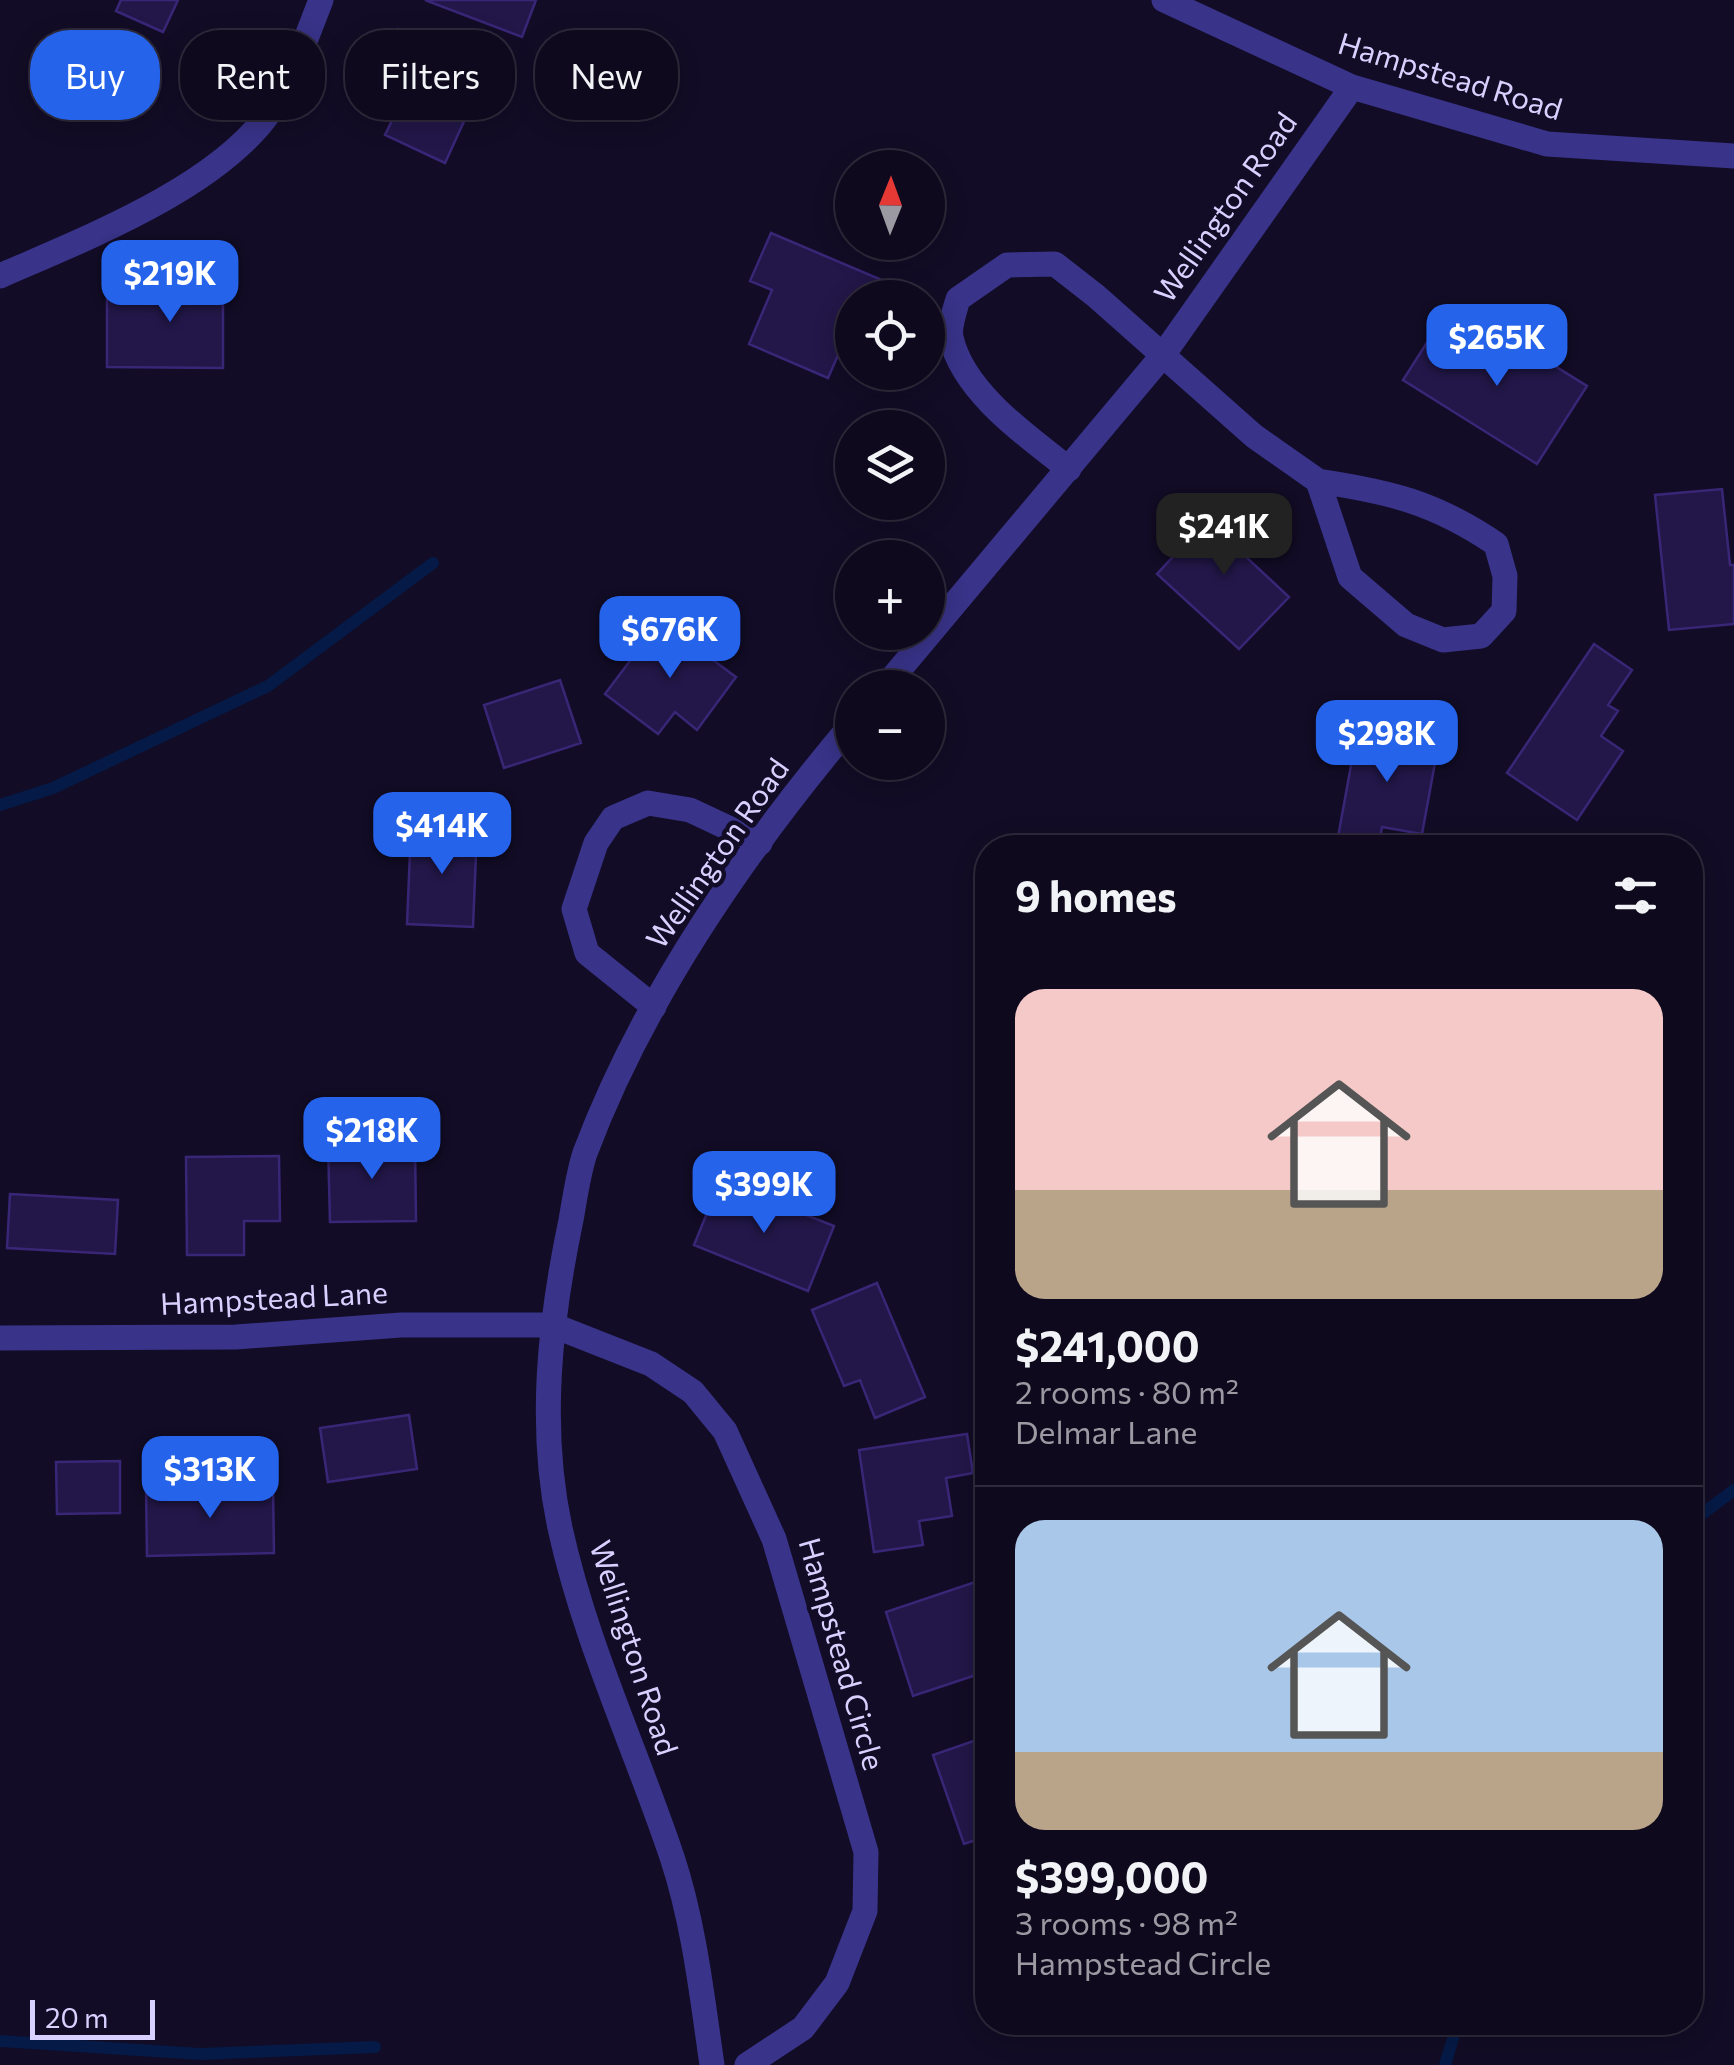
<!DOCTYPE html>
<meta charset="utf-8">
<style>
body{margin:0;font-family:Commissioner,sans-serif;background:#1c1729;color:#f1f3f6;height:100vh;display:flex;flex-direction:column;font-size:38px;white-space:nowrap}
*{box-sizing:border-box;margin:0}
p{font-size:32px;color:#9b9aa3}
.icon{flex:none;width:55px;height:55px;fill:none;stroke:currentColor;stroke-width:2;stroke-linecap:round;stroke-linejoin:round}
.map{position:relative;flex:1;overflow:hidden}
.panel{position:absolute;left:975px;top:835px;width:728px;height:1200px;display:flex;flex-direction:column;background:#0e091c;border-radius:40px;box-shadow:0 5px 25px #0003,0 0 0 2px #2e2a3b}
.panel>*{flex:none}
.hud{position:absolute;left:30px;top:30px;width:795px;height:90px;display:flex;gap:20px}
.needle{width:65px;rotate:1deg}
.tools{position:absolute;left:835px;top:150px;display:grid;gap:20px}
.tools a{display:grid;place-items:center;width:110px;height:110px;border-radius:50%;background:#0e091c;box-shadow:0 5px 25px #0003,0 0 0 2px #2e2a3b;font-size:50px}
.scale{position:absolute;left:30px;bottom:25px;width:125px;box-sizing:border-box;padding-left:10px;border:5px solid #d8d1ff;border-top:0;font-size:28px;line-height:35px;white-space:nowrap;color:#d8d1ff;-webkit-text-stroke:8px #120c26;paint-order:stroke}
.price{position:absolute;translate:-50% -85px;padding:0 22px;border-radius:20px;background:#2563eb;color:#fff;font-size:32px;line-height:65px;filter:drop-shadow(0 2px 5px #0008)}
.price::after{content:'';position:absolute;left:50%;top:60px;width:30px;height:22px;margin-left:-15px;background:inherit;clip-path:polygon(0 0,100% 0,50% 100%)}
.price.current{background:#222;color:#fff}
ul{padding:0;list-style:none}
li{display:grid;align-content:center;gap:20px;height:530px;padding:0 40px}
li+li{border-top:2px solid #2e2a3b}
li span{display:grid;place-items:center;height:310px;border-radius:30px;color:#555}
li>.icon{margin-inline-start:auto}
span .icon{width:180px;height:180px;fill:#fffc;stroke-width:1}
li b{font-size:42px}
h2{display:flex;justify-content:space-between;align-items:center;height:120px;padding:0 40px;font-size:42px}
.tag{padding:0 35px;border-radius:40px;background:#0e091c;box-shadow:0 5px 25px #0003,0 0 0 2px #2e2a3b;font-size:35px;line-height:90px}
.tag.current{background:#2563eb;color:#fff}
.map>svg:first-child{display:block}
</style>
<div class="map">
<svg width="1734" height="2065" viewBox="0 0 1734 2065">
<rect width="100%" height="100%" fill="#120c26"/>
<g fill="none" stroke-linecap="round" stroke-linejoin="round">
<path stroke="#051a46" stroke-width="12" d="M0 805 53 788 268 686 433 563
M1690 1523 1734 1490
M0 2041 201 2054 375 2047
M1445 2065 1458 2022"/>
</g>
<path fill="#221748" stroke="#392677" stroke-width="2.5" d="M121 0H178L163 32 116 11Z
M425 0H536L522 37Z
M398 29 487 71 445 163 385 135 409 85 379 70Z
M771 233 884 281 877 298H852V323L828 378 749 344 772 290 750 281Z
M169 270H223V368L107 367V297H168Z
M1442 319 1505 359 1516 342 1587 386 1537 464 1403 380Z
M1722 489 1730 565H1734V624L1669 630 1655 495Z
M1221 505 1260 541 1245 556 1289 597 1239 649 1157 574Z
M660 621 736 677 697 730 675 712 658 734 605 694Z
M1594 644 1632 670 1608 705 1618 711 1601 736 1623 751 1577 820 1507 773Z
M560 680 581 743 504 768 484 705Z
M1358 727 1439 741 1422 834 1382 827 1379 845 1338 837Z
M411 828 477 830 473 927 407 924Z
M415 1143 416 1221 330 1222 328 1144Z
M279 1156 280 1221H244V1255H187L186 1157Z
M720 1181 834 1226 808 1291 694 1245Z
M10 1194 118 1200 115 1254 7 1248Z
M877 1283 925 1397 875 1418 860 1380 844 1386 812 1310Z
M409 1415 417 1469 328 1482 320 1428Z
M967 1434 973 1473 946 1478 952 1516 919 1521 923 1545 874 1552 859 1450Z
M120 1461V1513L57 1514 56 1462Z
M273 1487 274 1553 147 1556 146 1489Z
M978 1581 988 1611V1671L913 1696 886 1612Z
M988 1736V1836L964 1844 933 1755Z"/>
<g fill="none" stroke-linecap="round" stroke-linejoin="round">
<path stroke="#393389" stroke-width="25" d="M0 276C84 239 215 189 269 113 291 83 307 35 321 0
M1069 469C1028 437 962 391 951 337 949 326 955 310 958 299L1007 265 1055 264 1096 296 1254 436 1318 481 1350 577 1406 625 1443 640 1481 636 1504 611 1505 576 1496 544C1434 502 1390 492 1318 481
M654 1007 587 953 574 909 596 843 613 818 648 803 690 810 760 843
M0 1338 236 1337 401 1325H552L651 1364 693 1392 725 1431 774 1539 866 1852 865 1911 837 1983 803 2028 747 2065"/>
<path stroke="#393389" stroke-width="25" d="M1164 0 1352 87 1547 144 1734 156
M884 688 1163 355 1352 87
M712 2065C702 1996 694 1923 672 1857 635 1747 585 1642 560 1528 538 1426 550 1320 571 1220 575 1198 578 1174 585 1153 644 996 745 851 852 724"/>
</g>
<g text-anchor="middle" stroke-width="9" stroke-linejoin="round" paint-order="stroke">
<g font-size="30" fill="#d8d1ff" stroke="#120c26">
<text transform="translate(1450 77) rotate(17)" y="10">Hampstead Road</text>
<text transform="translate(1226 208) rotate(-55)" y="10">Wellington Road</text>
<text transform="translate(718 854) rotate(-55)" y="10">Wellington Road</text>
<text transform="translate(274 1299) rotate(-3)" y="10">Hampstead Lane</text>
<text transform="translate(633 1648) rotate(72)" y="10">Wellington Road</text>
<text transform="translate(841 1654) rotate(74)" y="10">Hampstead Circle</text>
</g>
</g>
</svg>
<div class="tools">
<a><svg class="needle" viewBox="-14 -14 28 28"><path d="M0-13l5 13h-10z" fill="#e53935"/><path d="M0 13l5-13h-10z" fill="#9b9aa3"/></svg></a>
<a><svg class="icon" aria-label="locate" viewBox="0 0 24 24"><circle cx="12" cy="12" r="6"/><path d="M12 2v4M12 18v4M2 12h4M18 12h4"/></svg></a>
<a><svg class="icon" aria-label="layers" viewBox="0 0 24 24"><path d="M12 4l9 5-9 5-9-5zM3 14l9 5 9-5"/></svg></a>
<a>+</a>
<a>−</a>
</div>
<div class="scale">20 m</div>
<b class="price" style="left:170px;top:325px">$219K</b>
<b class="price" style="left:1497px;top:389px">$265K</b>
<b class="price current" style="left:1224px;top:578px">$241K</b>
<b class="price" style="left:670px;top:681px">$676K</b>
<b class="price" style="left:1387px;top:785px">$298K</b>
<b class="price" style="left:442px;top:877px">$414K</b>
<b class="price" style="left:372px;top:1182px">$218K</b>
<b class="price" style="left:764px;top:1236px">$399K</b>
<b class="price" style="left:210px;top:1521px">$313K</b>
<div class="hud">
<a class="tag current">Buy</a>
<a class="tag">Rent</a>
<a class="tag">Filters</a>
<a class="tag">New</a>
</div>
<section class="panel">
<h2>9 homes<svg class="icon" aria-label="filters" viewBox="0 0 24 24"><path d="M4 7h16M4 17h16"/><circle cx="9" cy="7" r="2"/><circle cx="15" cy="17" r="2"/></svg></h2>
<ul>
<li><span style="background:linear-gradient(#f6c9c9 65%,#b9a48a 0)"><svg class="icon" aria-label="home" viewBox="0 0 24 24"><path d="M3 11l9-7 9 7M6 9v11h12V9"/></svg></span><div><b>$241,000</b><p>2 rooms · 80 m²</p><p>Delmar Lane</p></div></li>
<li><span style="background:linear-gradient(#a9c7e8 75%,#b9a48a 0)"><svg class="icon" aria-label="home" viewBox="0 0 24 24"><path d="M3 11l9-7 9 7M6 9v11h12V9"/></svg></span><div><b>$399,000</b><p>3 rooms · 98 m²</p><p>Hampstead Circle</p></div></li>
</ul>
</section>
</div>
